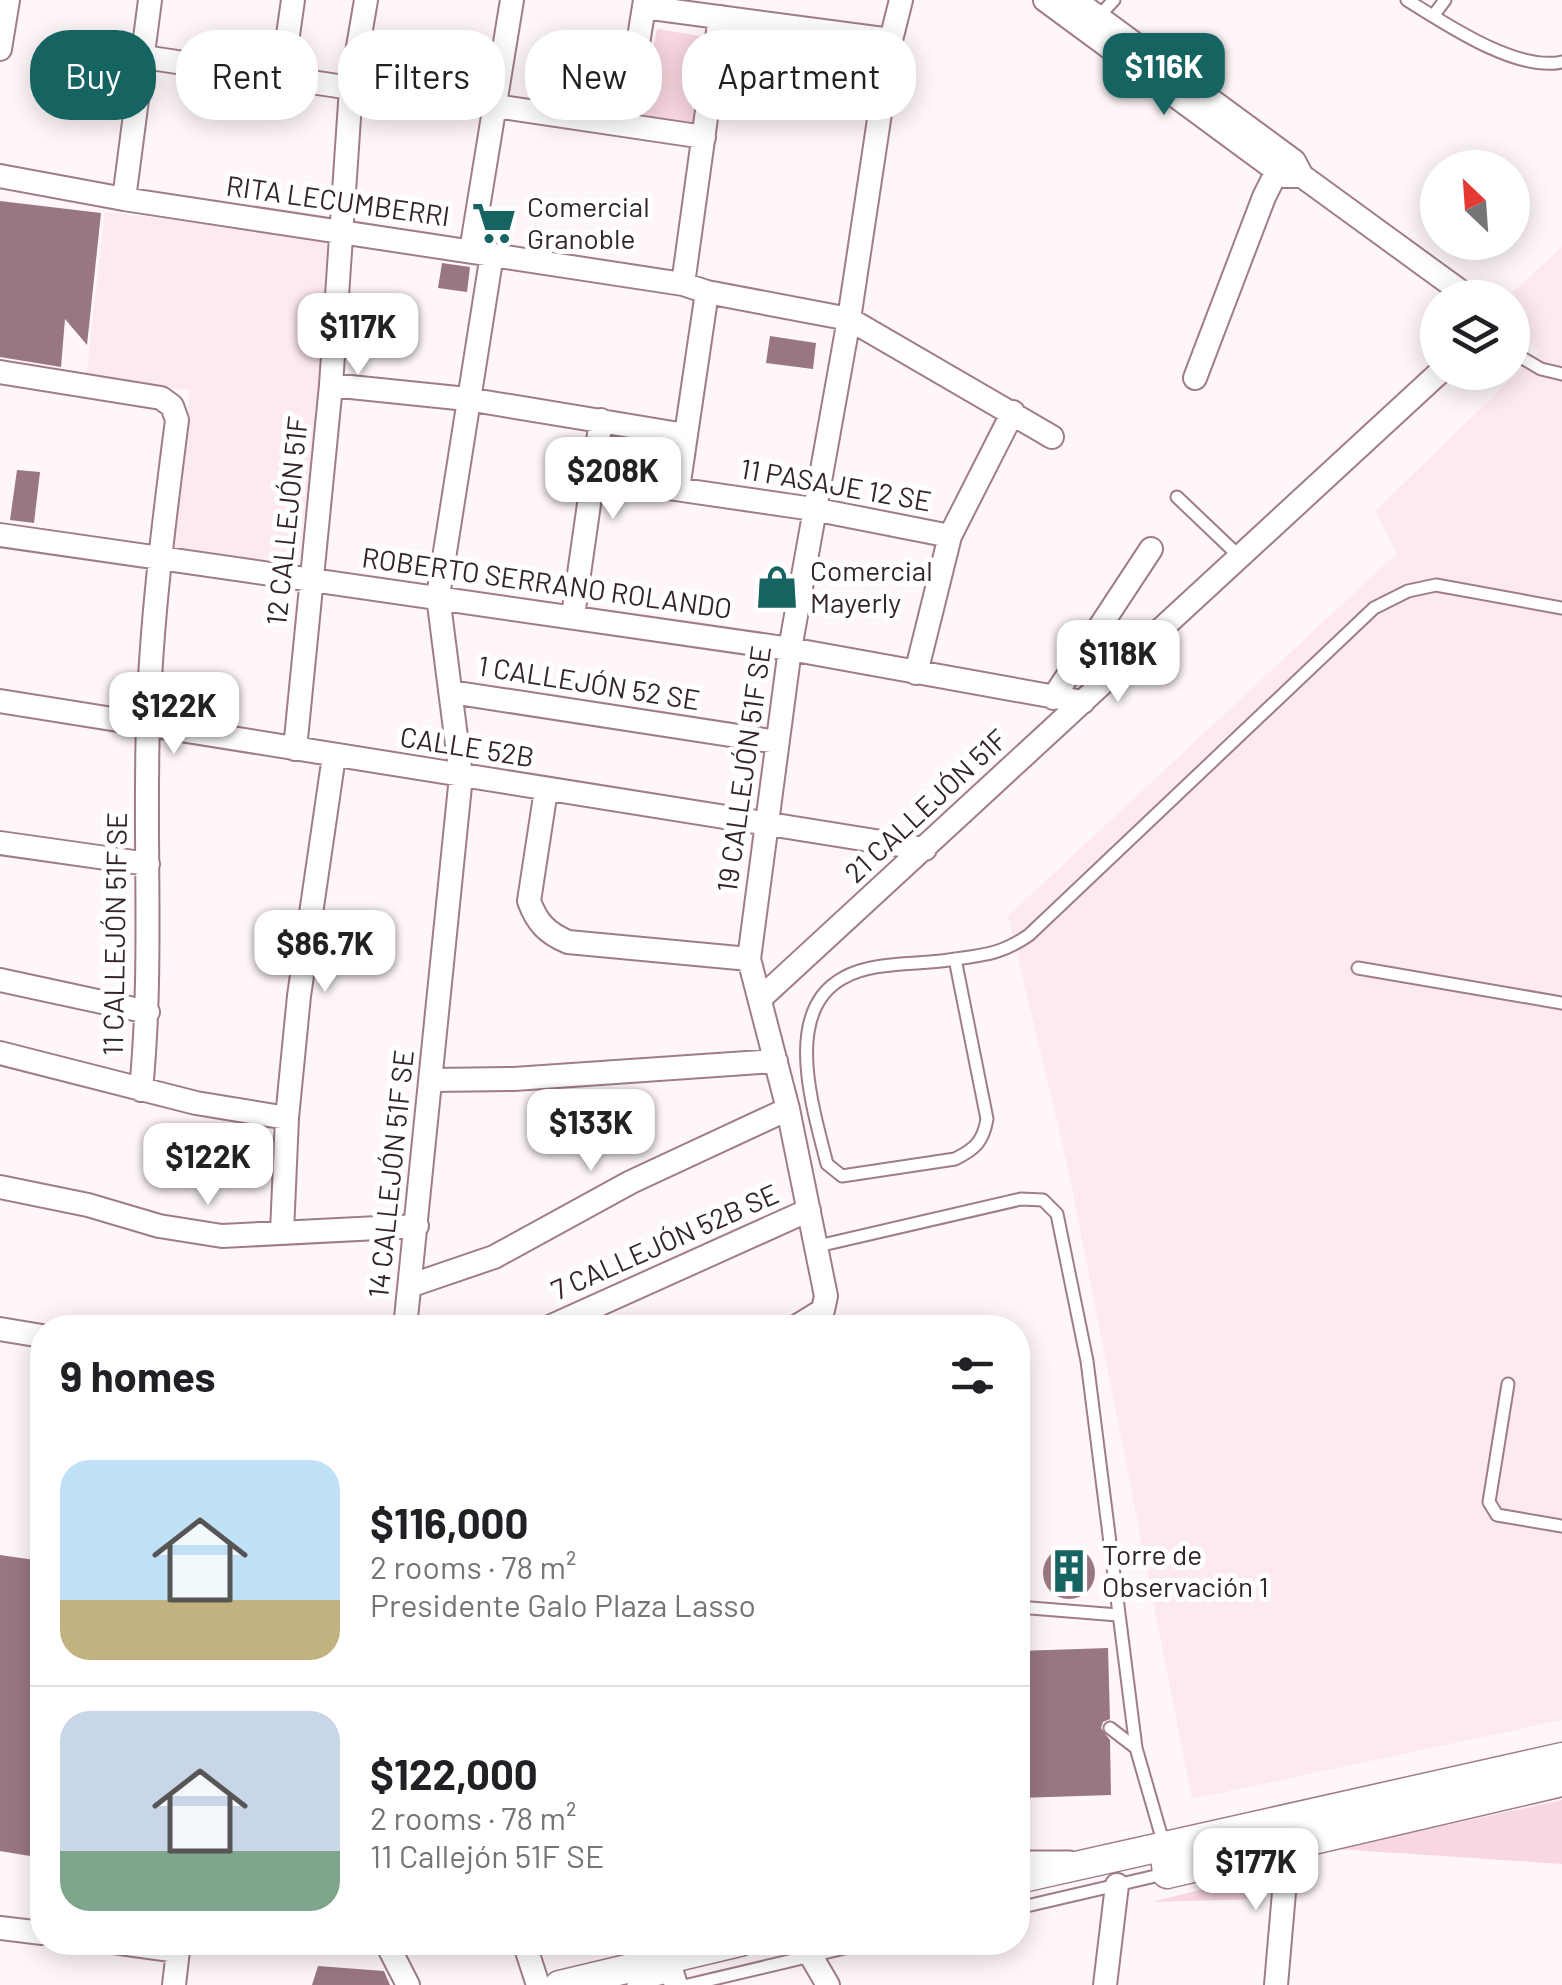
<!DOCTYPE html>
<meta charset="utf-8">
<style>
body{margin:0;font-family:Barlow,sans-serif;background:#f6f6f6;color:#202124;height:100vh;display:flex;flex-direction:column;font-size:38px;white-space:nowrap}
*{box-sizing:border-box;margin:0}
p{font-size:32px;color:#757577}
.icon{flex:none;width:55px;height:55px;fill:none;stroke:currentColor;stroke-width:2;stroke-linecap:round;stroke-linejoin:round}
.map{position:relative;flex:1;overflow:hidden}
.details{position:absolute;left:30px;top:1315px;width:1000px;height:640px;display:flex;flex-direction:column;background:#fff;border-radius:40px;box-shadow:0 5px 25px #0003}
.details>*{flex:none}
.guide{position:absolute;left:30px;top:30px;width:1000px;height:90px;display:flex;gap:20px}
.needle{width:65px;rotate:335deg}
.tools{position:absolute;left:1420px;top:150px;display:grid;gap:20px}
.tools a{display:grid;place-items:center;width:110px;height:110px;border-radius:50%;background:#fff;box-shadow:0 5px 25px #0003;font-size:50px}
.price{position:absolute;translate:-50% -85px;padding:0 22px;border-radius:20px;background:#fff;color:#222;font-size:32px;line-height:65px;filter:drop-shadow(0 2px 5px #0008)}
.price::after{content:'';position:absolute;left:50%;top:60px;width:30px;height:22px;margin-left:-15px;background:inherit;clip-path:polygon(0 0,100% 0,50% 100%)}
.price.current{background:#156462;color:#fff}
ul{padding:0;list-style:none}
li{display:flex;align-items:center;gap:30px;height:250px;padding:0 30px}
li+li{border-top:2px solid #e0e0e0}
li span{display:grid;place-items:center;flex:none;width:280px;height:200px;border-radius:30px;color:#555}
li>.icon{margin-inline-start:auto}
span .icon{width:120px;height:120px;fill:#fffc;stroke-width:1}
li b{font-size:42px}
h2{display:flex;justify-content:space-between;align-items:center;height:120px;padding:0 30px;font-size:42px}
.pill{padding:0 35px;border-radius:40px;background:#fff;box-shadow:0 5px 25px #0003;font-size:35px;line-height:90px}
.pill.current{background:#156462;color:#fff}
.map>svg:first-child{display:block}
</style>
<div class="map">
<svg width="1562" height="1985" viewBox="0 0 1562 1985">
<rect width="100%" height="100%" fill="#fef6f8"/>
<path fill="#fdeaef" d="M105 212 338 239 299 563 171 549 190 390 86 378Z
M1562 247V1720L1192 1799 1068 1168 1008 916 1397 553 1375 511 1539 352 1513 324 1512 298 1507 297Z"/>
<path fill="#f8d7e0" d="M657 29 707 37 694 127 640 120Z
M1562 1800V1864L1336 1849Z
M1263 1874 1262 1899 1152 1902Z"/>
<path fill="#997781" d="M0 201 101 213 87 345 65 319 61 367 0 357Z
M442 263 470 267 467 292 438 288Z
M770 336 816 343 813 369 766 363Z
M17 470 40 472 34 523 10 520Z
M1043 1573a26 26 0 1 1 52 0a26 26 0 1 1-52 0Z
M0 1555 42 1561V1858L0 1851Z
M1108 1648 1110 1719 1103 1722 1101 1728 1110 1740 1111 1795 1018 1798V1651Z
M318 1966 384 1971 390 1985H312Z"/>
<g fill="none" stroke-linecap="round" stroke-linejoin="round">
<g stroke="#9f7d87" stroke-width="15">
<path id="service" d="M1407 0C1446 24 1516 72 1562 62
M1433 16 1445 0
M1096 19 1114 0
M1512 352 1541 369 1562 374
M1177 497 1240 557
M955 959 987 1119C983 1142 975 1149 955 1159L842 1176 827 1164C814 1111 781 1012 843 978 872 961 916 965 949 960 983 955 1000 955 1029 935L1374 608 1408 591 1436 585 1562 608
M1358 968 1562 1003
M818 1246 1021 1199 1043 1200 1057 1214 1087 1361 1136 1748
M1508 1384 1489 1502 1497 1515 1562 1526
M1018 1607 1118 1615
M1110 1728 1136 1748 1164 1845
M1018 1857H1070
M1018 1908 1164 1874
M633 1985 673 1976
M688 1985 870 1942"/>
</g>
<g stroke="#9f7d87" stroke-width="26">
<path id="minor" d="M1045 0 1284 176H1302
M1075 0 1294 161 1302 176 1460 291 1463 298
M644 7 891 40
M0 49 8 0
M144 57 351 88
M282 77 293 0
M495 106 704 137
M625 125 645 0
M0 176 124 199 683 284 707 292 849 319 1052 437
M124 199 150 0
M471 251 512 0
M683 284 720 17
M0 372 161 398 172 406 177 420C164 521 151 622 148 724 144 846 153 968 141 1090
M1195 378 1264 197 1277 171
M331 385 467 399 685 435
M593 477 813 509 950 536
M678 489 707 292
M0 535 790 649 1083 702
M573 616 601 420
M916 673 950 536 1013 412
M451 692 777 742
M1053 698 1151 549
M0 701 925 849
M295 749 331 385 351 88 366 0
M546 790 529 901C537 923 547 933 568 942L749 959
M0 843 148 864
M0 980 148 1012
M761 998 1440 372
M0 1053 196 1103 287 1118
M432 1080 514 1079 776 1061
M0 1187 88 1205 159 1226 222 1236 417 1226
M282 1232 287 1118 299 996 334 756
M412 1285 494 1257 631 1182 788 1109
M405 1328 461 776 438 596 492 254
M547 1328 809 1210
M794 1328 823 1310 826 1296 788 1109 749 959 790 649 849 319 891 40 901 0
M0 1329 42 1336
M0 1928 42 1933
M113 1942 178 1951
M386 1942 408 1985
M524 1942 538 1985
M811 1956 828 1985
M668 1959 676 1985
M174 1985 179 1942
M1105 1985 1117 1885
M1276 1985 1288 1846"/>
</g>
<g stroke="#9f7d87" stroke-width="31">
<path id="tertiary" d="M1164 1845 1167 1874 1562 1782
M1018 1879 1562 1757
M559 1985 740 1942"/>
</g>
<use href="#service" stroke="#fff" stroke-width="11"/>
<use href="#minor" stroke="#fff" stroke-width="22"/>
<use href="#tertiary" stroke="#fff" stroke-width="28"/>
</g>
<defs>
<g id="supermarket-bare" transform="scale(3.45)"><path d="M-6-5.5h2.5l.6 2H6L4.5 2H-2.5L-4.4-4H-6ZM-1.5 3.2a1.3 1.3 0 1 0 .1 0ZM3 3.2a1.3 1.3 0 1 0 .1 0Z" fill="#156462" stroke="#fff" stroke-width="2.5" paint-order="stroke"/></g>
<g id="shop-bare" transform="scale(3.45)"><path d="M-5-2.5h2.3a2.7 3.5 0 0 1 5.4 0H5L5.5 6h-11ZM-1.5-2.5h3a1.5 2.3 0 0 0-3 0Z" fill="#156462" stroke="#fff" stroke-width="2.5" paint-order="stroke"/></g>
<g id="building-bare" transform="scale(3.45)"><path d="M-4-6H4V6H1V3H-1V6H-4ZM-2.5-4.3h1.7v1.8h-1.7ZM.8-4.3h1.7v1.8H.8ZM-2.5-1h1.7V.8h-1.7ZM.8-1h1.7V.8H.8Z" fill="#156462" stroke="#fff" stroke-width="2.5" paint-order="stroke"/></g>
</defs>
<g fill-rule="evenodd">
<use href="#supermarket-bare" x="494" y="223"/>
<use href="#shop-bare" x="777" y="587"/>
<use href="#building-bare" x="1069" y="1571"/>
</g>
<g text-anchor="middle" stroke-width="10" stroke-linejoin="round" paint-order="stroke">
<g font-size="28" fill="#332529" stroke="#fff">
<text transform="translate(338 201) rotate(8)" y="10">RITA LECUMBERRI</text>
<text transform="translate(836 485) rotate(10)" y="10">11 PASAJE 12 SE</text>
<text transform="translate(287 521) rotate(-84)" y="10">12 CALLEJÓN 51F</text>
<text transform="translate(547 583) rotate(8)" y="10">ROBERTO SERRANO ROLANDO</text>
<text transform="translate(589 683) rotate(9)" y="10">1 CALLEJÓN 52 SE</text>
<text transform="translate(467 747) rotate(9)" y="10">CALLE 52B</text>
<text transform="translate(744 769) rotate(-82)" y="10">19 CALLEJÓN 51F SE</text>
<text transform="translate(926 806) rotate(-43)" y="10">21 CALLEJÓN 51F</text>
<text transform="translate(115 934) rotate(-89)" y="10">11 CALLEJÓN 51F SE</text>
<text transform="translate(391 1174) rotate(-84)" y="10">14 CALLEJÓN 51F SE</text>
<text transform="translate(665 1242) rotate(-24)" y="10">7 CALLEJÓN 52B SE</text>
</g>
<g font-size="28" fill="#332529" stroke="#fff" text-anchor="start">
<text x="527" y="217">Comercial<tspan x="527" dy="32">Granoble</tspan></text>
<text x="810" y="581">Comercial<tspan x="810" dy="32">Mayerly</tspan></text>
<text x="1102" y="1565">Torre de<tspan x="1102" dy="32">Observación 1</tspan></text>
</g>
</g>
</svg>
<div class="tools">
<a><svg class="needle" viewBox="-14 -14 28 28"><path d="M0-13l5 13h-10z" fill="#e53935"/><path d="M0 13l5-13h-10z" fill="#757577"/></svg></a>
<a><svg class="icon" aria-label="layers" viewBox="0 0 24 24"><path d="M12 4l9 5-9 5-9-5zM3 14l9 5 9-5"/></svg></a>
</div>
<b class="price current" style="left:1164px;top:118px">$116K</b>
<b class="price" style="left:358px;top:378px">$117K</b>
<b class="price" style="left:613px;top:522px">$208K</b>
<b class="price" style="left:1118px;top:705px">$118K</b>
<b class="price" style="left:174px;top:757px">$122K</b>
<b class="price" style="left:325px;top:995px">$86.7K</b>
<b class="price" style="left:591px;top:1174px">$133K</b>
<b class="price" style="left:208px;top:1208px">$122K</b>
<b class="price" style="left:1256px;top:1913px">$177K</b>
<div class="guide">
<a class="pill current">Buy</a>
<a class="pill">Rent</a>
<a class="pill">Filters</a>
<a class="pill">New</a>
<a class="pill">Apartment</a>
</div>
<section class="details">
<h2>9 homes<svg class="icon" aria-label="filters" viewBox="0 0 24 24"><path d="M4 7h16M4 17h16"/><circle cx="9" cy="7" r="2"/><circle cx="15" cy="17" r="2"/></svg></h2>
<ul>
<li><span style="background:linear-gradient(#bfe0f5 70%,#c2b280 0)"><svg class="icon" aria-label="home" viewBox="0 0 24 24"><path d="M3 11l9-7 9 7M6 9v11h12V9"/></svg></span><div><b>$116,000</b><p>2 rooms · 78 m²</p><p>Presidente Galo Plaza Lasso</p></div></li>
<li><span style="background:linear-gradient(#c9d6e8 70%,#7fa58c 0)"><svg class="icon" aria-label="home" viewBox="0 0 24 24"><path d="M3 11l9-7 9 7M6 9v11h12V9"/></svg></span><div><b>$122,000</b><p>2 rooms · 78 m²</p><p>11 Callejón 51F SE</p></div></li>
</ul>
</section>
</div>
